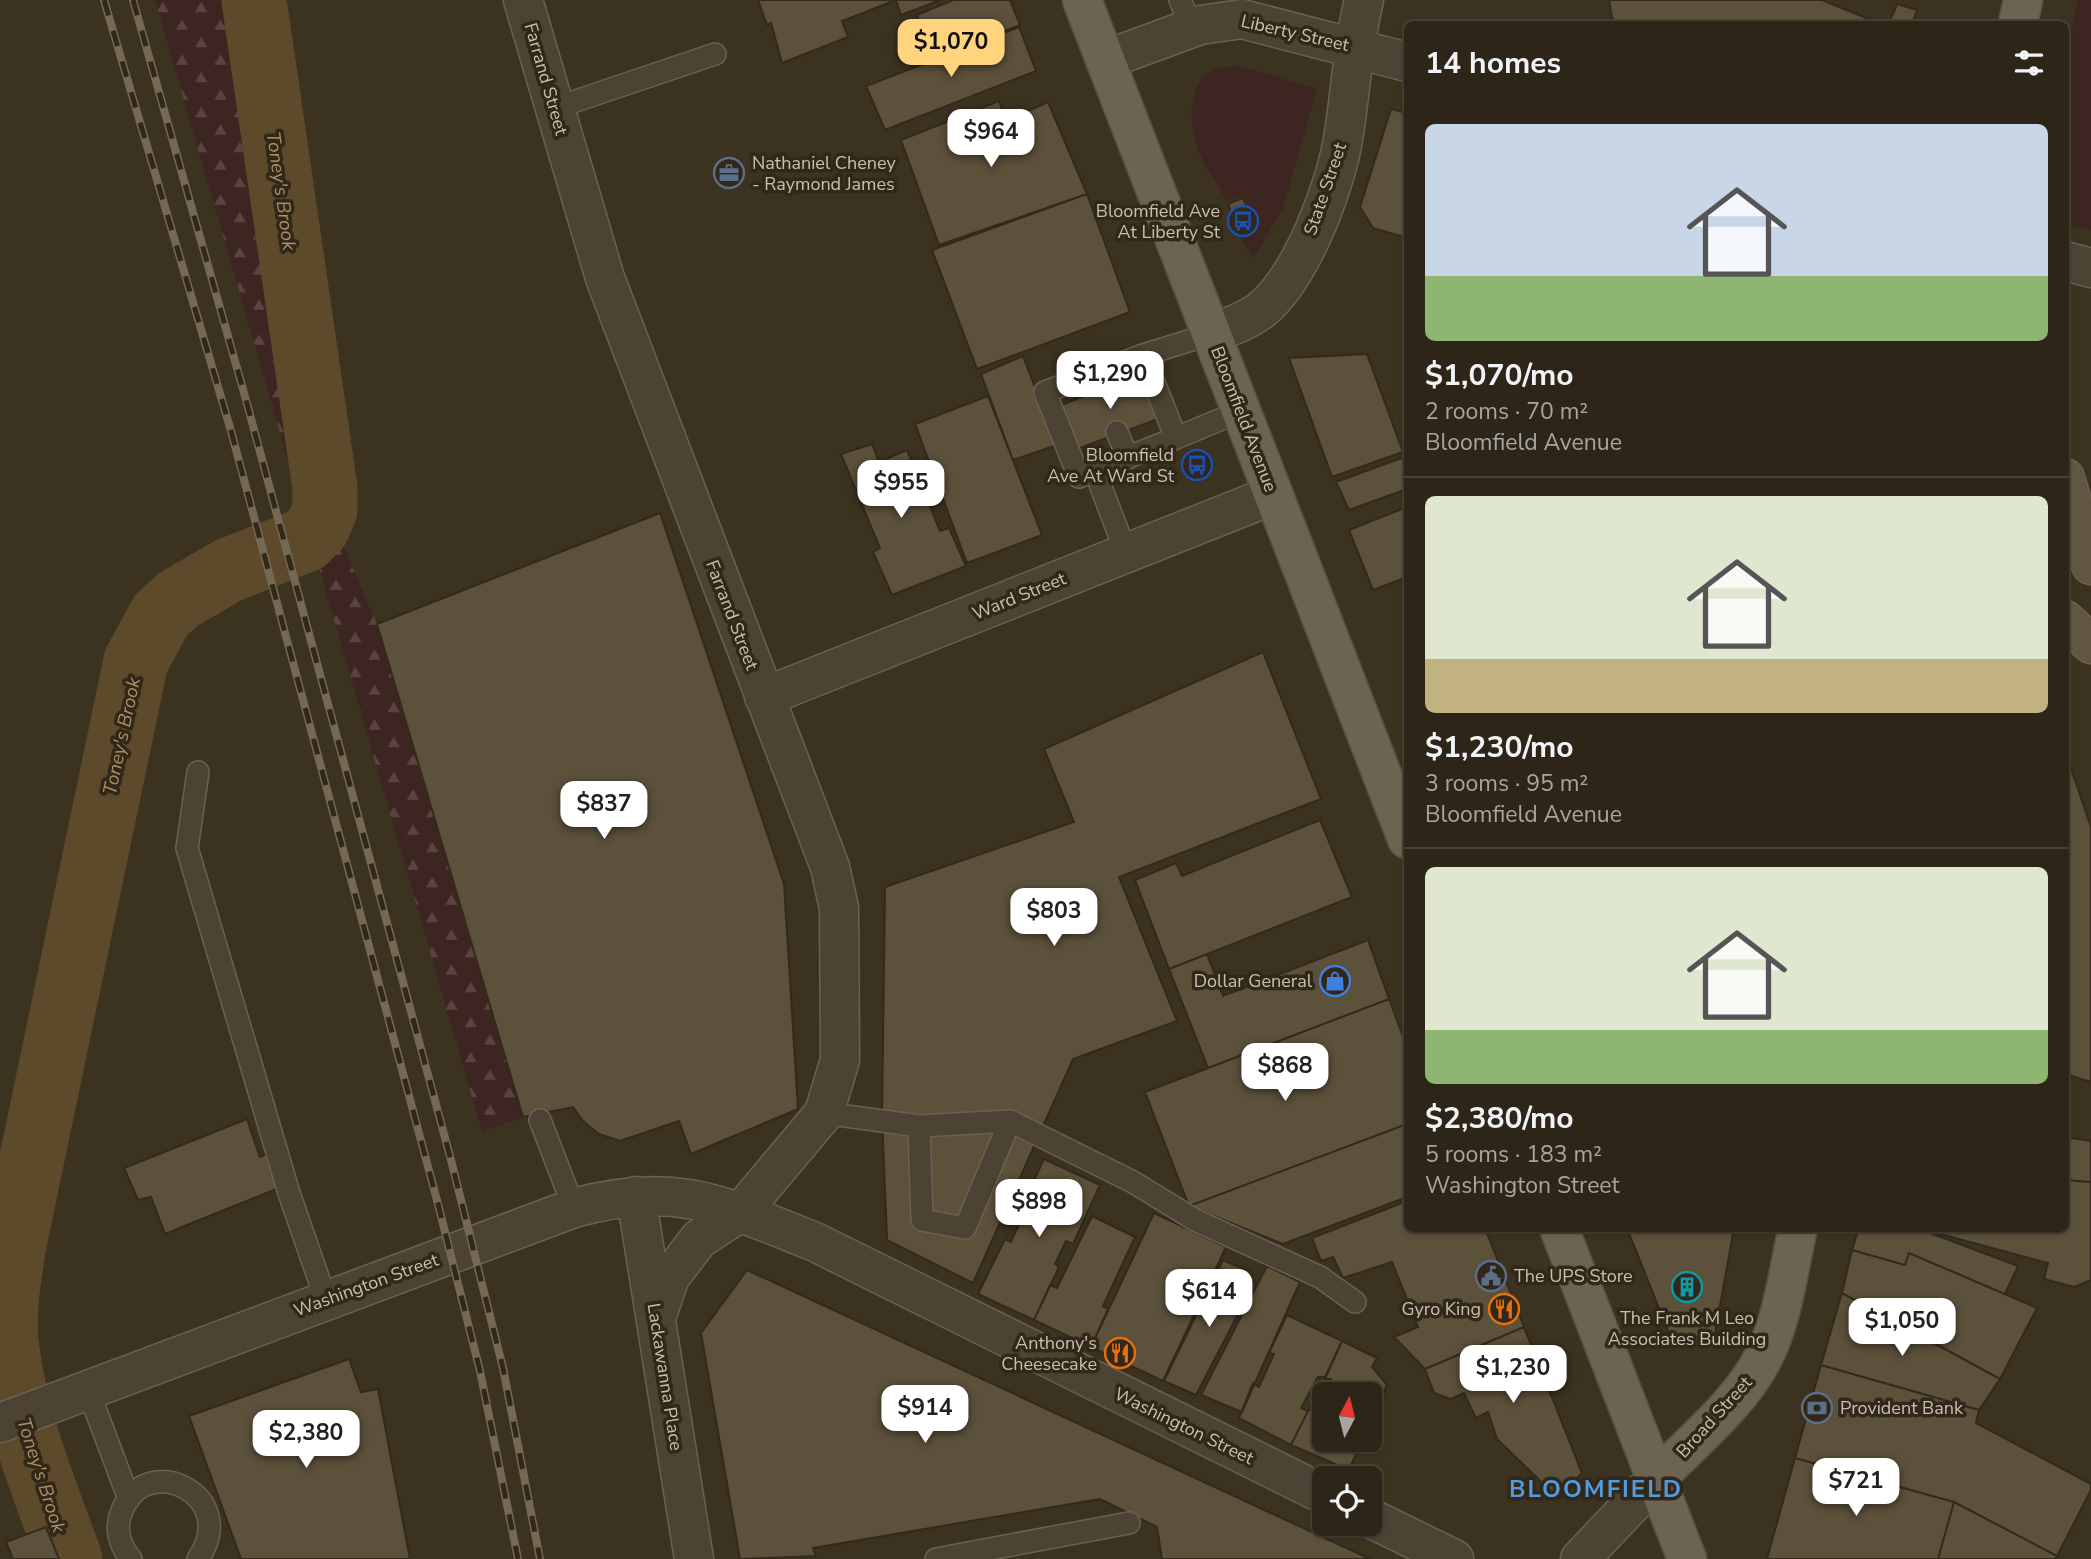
<!DOCTYPE html>
<meta charset="utf-8">
<style>
body{margin:0;font-family:"Nunito Sans",sans-serif;background:#352e21;color:#f1f3f6;height:100vh;display:flex;flex-direction:column;font-size:26px;white-space:nowrap}
*{box-sizing:border-box;margin:0}
p{font-size:23px;color:#a7a5a2}
.icon{flex:none;width:38px;height:38px;fill:none;stroke:currentColor;stroke-width:2;stroke-linecap:round;stroke-linejoin:round}
.map{position:relative;flex:1;overflow:hidden}
.side{position:absolute;left:1404px;top:21px;width:665px;height:1211px;display:flex;flex-direction:column;background:#2d2618;border-radius:10px;box-shadow:0 2px 5px #0004,0 0 0 2px #484337}
.side>*{flex:none}
.needle{width:46px;rotate:7deg}
.fabs{position:absolute;left:1312px;top:1382px;display:grid;gap:14px}
.fabs a{display:grid;place-items:center;width:70px;height:70px;border-radius:10px;background:#2d2618;box-shadow:0 2px 5px #0004,0 0 0 2px #484337;font-size:35px}
.price{position:absolute;translate:-50% -60px;padding:0 16px;border-radius:14px;background:#fff;color:#222;font-size:23px;line-height:46px;filter:drop-shadow(0 2px 4px #0008)}
.price::after{content:'';position:absolute;left:50%;top:42px;width:21px;height:16px;margin-left:-10px;background:inherit;clip-path:polygon(0 0,100% 0,50% 100%)}
.price.on{background:#ffd47d;color:#111}
ul{padding:0;list-style:none}
li{display:grid;align-content:center;gap:14px;height:371px;padding:0 21px}
li+li{border-top:2px solid #484337}
li span{display:grid;place-items:center;height:217px;border-radius:10px;color:#555}
li>.icon{margin-inline-start:auto}
span .icon{width:126px;height:126px;fill:#fffc;stroke-width:1}
li b{font-size:30px}
h2{display:flex;justify-content:space-between;align-items:center;height:84px;padding:0 21px;font-size:30px}
.map>svg:first-child{display:block}
</style>
<div class="map">
<svg width="2091" height="1559" viewBox="0 0 2091 1559">
<defs>
<pattern id="forest-firs" width="22" height="20" patternUnits="userSpaceOnUse" patternTransform="scale(1.75)"><rect width="22" height="20" fill="#3d2622"/><path d="M5 1l3.5 6h-7zM16 11l3.5 6h-7z" fill="#584440"/></pattern>
</defs>
<rect width="100%" height="100%" fill="#3c3220"/>
<path fill="url(#forest-firs)" d="M155 0H267L343 545 377 624 523 1117 482 1132Z"/>
<path fill="#3d2622" d="M2078 0H2091V230L2065 225V59Z
M1241 66 1317 89 1283 208 1253 259 1242 240 1258 232 1244 195 1227 202C1218 185 1205 167 1198 149 1188 124 1187 77 1219 67 1226 66 1235 67 1241 66Z"/>
<g fill="none" stroke-linecap="round" stroke-linejoin="round">
<path stroke="#5d4a2b" stroke-width="65" d="M70 1559C44 1489 14 1416 6 1341 3 1309 9 1276 14 1244L136 661 161 615 179 599 229 570 305 540 318 527 325 510V488L254 0"/>
</g>
<path fill="#5c513b" stroke="#332a1b" stroke-width="2" d="M758 0H940L901 15 896 0 842 21 848 37 782 63 771 23 767 25Z
M953 0H1010L1020 25 952 52 946 38 929 45 917 15Z
M1609 0H1822L1881 24H1618L1612 18Z
M1897 4 1917 10 1912 24H1889Z
M1019 27 1036 71 885 130 866 86Z
M999 101 1006 121 1048 102 1087 194 939 245 901 140Z
M1391 109 1407 113V238L1373 228 1360 207Z
M1087 194 1130 312 977 369 932 250Z
M1243 198 1257 232 1242 238 1228 204Z
M1367 354 1403 452 1332 477 1289 358Z
M1023 356 1057 445 1013 460 981 374Z
M1143 372 1161 418 1077 449 1059 406Z
M988 396 1042 535 967 563 915 424Z
M872 444 879 462 907 450 940 531 949 528 966 566 892 595 873 552 880 548 841 454Z
M1407 456V489L1349 510 1336 482Z
M1407 507V577L1373 590 1349 530Z
M660 513 784 884 798 1109 691 1154 679 1121 620 1141 599 1134 583 1121 573 1107 523 1117 377 624Z
M1263 652 1321 799 1119 877 1177 1021 1073 1059 973 1283 887 1240 882 1116 885 887 1074 822 1044 749Z
M2065 751 2091 827V1082L2065 1074Z
M1320 820 1352 897 1169 969 1135 880 1176 863 1182 876Z
M1368 940 1389 999 1208 1068 1169 969 1207 954 1223 996Z
M1389 999 1407 1047V1124L1189 1206 1145 1092Z
M247 1119 260 1157 276 1150 286 1185 165 1234 151 1197 138 1200 124 1168Z
M1407 1124V1197L1283 1244 1189 1206Z
M2065 1137 2091 1141V1182L2065 1180Z
M1044 1159 1100 1185 1073 1244 1066 1241 1055 1264 1059 1267 1034 1320 978 1294 1005 1239 1011 1242 1021 1220 1017 1217Z
M2065 1180 2091 1182V1280L2074 1287 2044 1279 2048 1263 1918 1228H2065Z
M1407 1201V1228H1485L1524 1327 1425 1369 1394 1337 1418 1327 1392 1262 1343 1278 1333 1257 1321 1261 1312 1238Z
M1154 1213 1226 1247 1163 1381 1091 1347Z
M1092 1216 1135 1237 1103 1306 1108 1309 1091 1347 1034 1320 1050 1285 1057 1288Z
M1627 1228H1734L1713 1345 1674 1346Z
M1859 1228H1917L2018 1266 2005 1294 1909 1253 1905 1265 1852 1250Z
M1852 1250 1905 1265 1909 1253 2037 1308 2000 1379 1842 1293Z
M1223 1260 1248 1271 1239 1292 1248 1295 1196 1395 1164 1381Z
M1267 1266 1300 1282 1242 1412 1201 1395Z
M747 1270 1370 1559H1162L1157 1527 1100 1499 813 1548 816 1556 740 1559 701 1333Z
M1842 1293 2000 1379 1979 1410 1821 1365Z
M1287 1315 1342 1341 1325 1377H1318L1301 1408 1308 1411 1291 1445 1239 1418 1253 1383 1259 1387 1274 1354 1269 1353Z
M1524 1327 1582 1473 1559 1499 1497 1439 1488 1412 1476 1418 1464 1393 1450 1399 1434 1393 1425 1369Z
M1342 1341 1377 1358 1372 1367 1387 1385 1370 1422V1395H1325V1440H1362L1349 1470 1291 1445 1309 1409 1315 1413 1331 1379H1325Z
M349 1359 361 1392 378 1389 410 1559H241L189 1416Z
M1821 1365 1979 1410 1976 1423 2091 1484V1490L2057 1556 1954 1502 1795 1458Z
M1795 1458 1954 1502 1938 1559H1767Z
M1954 1502 2057 1556 2055 1559H1938Z
M46 1527 59 1559H13L6 1542Z"/>
<g fill="none" stroke-linecap="round" stroke-linejoin="round">
<g stroke="#6a6152" stroke-width="24">
<path id="service" d="M1180 0 1192 28
M555 108 715 54
M1143 355 1176 438 1079 477 1045 392Z
M1143 355 1211 334
M1117 432 1128 458
M1176 438 1241 411
M1095 471 1126 553
M198 772 187 848 289 1193 326 1300
M824 1113 919 1126 1010 1121 965 1228 922 1220 919 1126
M540 1120 574 1208
M1010 1121 1133 1182 1195 1220 1320 1277 1355 1302
M88 1390 129 1499
M131 1559C120 1546 115 1530 121 1513 144 1448 242 1495 198 1559
M936 1559 1129 1523"/>
</g>
<g stroke="#6a6152" stroke-width="41">
<path id="minor" d="M523 0 605 278 830 867 839 908 840 1060 824 1113 741 1212 699 1239 670 1277 656 1318
M1211 334C1228 327 1245 322 1260 311 1301 279 1337 184 1344 133 1351 88 1353 44 1364 0
M764 697 1273 495
M636 1196 694 1559
M0 1423 574 1208C676 1180 722 1205 815 1242L1325 1495
M1370 1518 1454 1559"/>
</g>
<g stroke="#6a6152" stroke-width="41">
<path id="tertiary" d="M1105 60 1200 25 1242 19 1407 62
M2065 261 2091 268
M1580 1559 1656 1479"/>
</g>
<g stroke="#6a6152" stroke-width="41">
<path id="secondary" d="M2065 478 2091 565
M2065 620 2091 644"/>
</g>
<g stroke="#585040" stroke-width="41">
<path id="primary" d="M1082 0 1407 839
M2018 24 2023 0
M1559 1228 1687 1559
M1656 1479C1690 1444 1741 1402 1763 1358 1783 1320 1788 1271 1798 1228"/>
</g>
<use href="#service" stroke="#4c4334" stroke-width="21"/>
<use href="#minor" stroke="#4c4334" stroke-width="38"/>
<use href="#tertiary" stroke="#4c4334" stroke-width="38"/>
<use href="#secondary" stroke="#605641" stroke-width="38"/>
<use href="#primary" stroke="#6d6351" stroke-width="38"/>
<g stroke="#746955" stroke-width="8">
<path id="rail" d="M104 0 231 431 438 1204 480 1371 518 1559
M133 0 246 400 451 1160 503 1368 540 1559"/>
</g>
<use href="#rail" stroke="#312819" stroke-width="5" stroke-dasharray="16" stroke-linecap="butt"/>
</g>
<defs>
<g id="office-ring" transform="scale(1.575)"><circle r="9.5" fill="#312819" stroke="#5c6f8a" stroke-width="1.5"/><path d="M-6-3h4V-5.5h4V-3h4V5H-6ZM-1-4.5V-3h2v-1.5ZM-6 0V1H6V0Z" fill="#5c6f8a"/></g>
<g id="bus-ring" transform="scale(1.575)"><circle r="9.5" fill="#312819" stroke="#1a4fb4" stroke-width="1.5"/><path d="M-5-6H5V4H4V6H2V4H-2V6H-4V4H-5ZM-3.5-4V0h7V-4ZM-3.5 1.2v1.5H-2V1.2ZM2 1.2v1.5H3.5V1.2Z" fill="#1a4fb4"/></g>
<g id="shop-ring" transform="scale(1.575)"><circle r="9.5" fill="#312819" stroke="#3f7fe0" stroke-width="1.5"/><path d="M-5-2.5h2.3a2.7 3.5 0 0 1 5.4 0H5L5.5 6h-11ZM-1.5-2.5h3a1.5 2.3 0 0 0-3 0Z" fill="#3f7fe0"/></g>
<g id="civic-ring" transform="scale(1.575)"><circle r="9.5" fill="#312819" stroke="#5c6f8a" stroke-width="1.5"/><path d="M-.6-6.5H3V-4.5H.6V-3L4-1V1h2V6H-6V1h2V-1L-.6-3ZM-1.2 2.5V6h2.4V2.5Z" fill="#5c6f8a"/></g>
<g id="building-ring" transform="scale(1.575)"><circle r="9.5" fill="#312819" stroke="#0f9aa8" stroke-width="1.5"/><path d="M-4-6H4V6H1V3H-1V6H-4ZM-2.5-4.3h1.7v1.8h-1.7ZM.8-4.3h1.7v1.8H.8ZM-2.5-1h1.7V.8h-1.7ZM.8-1h1.7V.8H.8Z" fill="#0f9aa8"/></g>
<g id="restaurant-ring" transform="scale(1.575)"><circle r="9.5" fill="#312819" stroke="#e8710a" stroke-width="1.5"/><path d="M-5-6h1v4h1v-4h1v4h1v-4h1v5L-1.5 .5V6h-2V.5L-5-1ZM5-6V6H3V1.5H1.5Q1.5-4 5-6Z" fill="#e8710a"/></g>
<g id="bank-ring" transform="scale(1.575)"><circle r="9.5" fill="#312819" stroke="#5c6f8a" stroke-width="1.5"/><path d="M-6-4H6V4H-6ZM0-2.3a2.3 2.3 0 1 0 0 4.6a2.3 2.3 0 1 0 0-4.6Z" fill="#5c6f8a"/></g>
</defs>
<g fill-rule="evenodd">
<use href="#office-ring" x="729" y="173"/>
<use href="#bus-ring" x="1243" y="221"/>
<use href="#bus-ring" x="1197" y="465"/>
<use href="#shop-ring" x="1335" y="981"/>
<use href="#civic-ring" x="1491" y="1276"/>
<use href="#building-ring" x="1687" y="1287"/>
<use href="#restaurant-ring" x="1504" y="1309"/>
<use href="#restaurant-ring" x="1120" y="1353"/>
<use href="#bank-ring" x="1817" y="1408"/>
</g>
<g text-anchor="middle" stroke-width="7" stroke-linejoin="round" paint-order="stroke">
<g font-size="18" fill="#c8c0af" stroke="#312819">
<text transform="translate(1295 33) rotate(13)" y="6">Liberty Street</text>
<text transform="translate(546 79) rotate(74)" y="6">Farrand Street</text>
<text transform="translate(1325 189) rotate(-71)" y="6">State Street</text>
<text transform="translate(1244 419) rotate(69)" y="6">Bloomfield Avenue</text>
<text transform="translate(1019 596) rotate(-22)" y="6">Ward Street</text>
<text transform="translate(732 615) rotate(69)" y="6">Farrand Street</text>
<text transform="translate(366 1285) rotate(-20)" y="6">Washington Street</text>
<text transform="translate(665 1377) rotate(81)" y="6">Lackawanna Place</text>
<text transform="translate(1714 1417) rotate(-48)" y="6">Broad Street</text>
<text transform="translate(1184 1426) rotate(26)" y="6">Washington Street</text>
</g>
<g font-size="18" fill="#c8c0af" stroke="#312819" text-anchor="end">
<text x="752" y="169" text-anchor="start">Nathaniel Cheney<tspan x="752" dy="21">- Raymond James</tspan></text>
<text x="1220" y="217">Bloomfield Ave<tspan x="1220" dy="21">At Liberty St</tspan></text>
<text x="1174" y="461">Bloomfield<tspan x="1174" dy="21">Ave At Ward St</tspan></text>
<text x="1312" y="987">Dollar General</text>
<text x="1514" y="1282" text-anchor="start">The UPS Store</text>
<text x="1481" y="1315">Gyro King</text>
<text x="1687" y="1324" text-anchor="middle">The Frank M Leo<tspan x="1687" dy="21">Associates Building</tspan></text>
<text x="1097" y="1349">Anthony's<tspan x="1097" dy="21">Cheesecake</tspan></text>
<text x="1840" y="1414" text-anchor="start">Provident Bank</text>
</g>
<g font-size="19" font-style="italic" fill="#ab9064" stroke="#312819">
<text transform="translate(282 191) rotate(82)" y="7">Toney's Brook</text>
<text transform="translate(121 736) rotate(-78)" y="7">Toney's Brook</text>
<text transform="translate(42 1475) rotate(72)" y="7">Toney's Brook</text>
</g>
<g font-size="24" font-weight="bold" letter-spacing="2" fill="#549ade" stroke="#312819">
<text x="1596" y="1497">BLOOMFIELD</text>
</g>
</g>
</svg>
<div class="fabs">
<a><svg class="needle" viewBox="-14 -14 28 28"><path d="M0-13l5 13h-10z" fill="#e53935"/><path d="M0 13l5-13h-10z" fill="#a7a5a2"/></svg></a>
<a><svg class="icon" aria-label="locate" viewBox="0 0 24 24"><circle cx="12" cy="12" r="6"/><path d="M12 2v4M12 18v4M2 12h4M18 12h4"/></svg></a>
</div>
<b class="price on" style="left:951px;top:79px">$1,070</b>
<b class="price" style="left:991px;top:169px">$964</b>
<b class="price" style="left:1110px;top:411px">$1,290</b>
<b class="price" style="left:901px;top:520px">$955</b>
<b class="price" style="left:604px;top:841px">$837</b>
<b class="price" style="left:1054px;top:948px">$803</b>
<b class="price" style="left:1285px;top:1103px">$868</b>
<b class="price" style="left:1039px;top:1239px">$898</b>
<b class="price" style="left:1209px;top:1329px">$614</b>
<b class="price" style="left:1902px;top:1358px">$1,050</b>
<b class="price" style="left:1513px;top:1405px">$1,230</b>
<b class="price" style="left:925px;top:1445px">$914</b>
<b class="price" style="left:306px;top:1470px">$2,380</b>
<b class="price" style="left:1856px;top:1518px">$721</b>
<section class="side">
<h2>14 homes<svg class="icon" aria-label="filters" viewBox="0 0 24 24"><path d="M4 7h16M4 17h16"/><circle cx="9" cy="7" r="2"/><circle cx="15" cy="17" r="2"/></svg></h2>
<ul>
<li><span style="background:linear-gradient(#c9d6e8 70%,#8fb573 0)"><svg class="icon" aria-label="home" viewBox="0 0 24 24"><path d="M3 11l9-7 9 7M6 9v11h12V9"/></svg></span><div><b>$1,070/mo</b><p>2 rooms · 70 m²</p><p>Bloomfield Avenue</p></div></li>
<li><span style="background:linear-gradient(#dfe7d0 75%,#c2b280 0)"><svg class="icon" aria-label="home" viewBox="0 0 24 24"><path d="M3 11l9-7 9 7M6 9v11h12V9"/></svg></span><div><b>$1,230/mo</b><p>3 rooms · 95 m²</p><p>Bloomfield Avenue</p></div></li>
<li><span style="background:linear-gradient(#dfe7d0 75%,#8fb573 0)"><svg class="icon" aria-label="home" viewBox="0 0 24 24"><path d="M3 11l9-7 9 7M6 9v11h12V9"/></svg></span><div><b>$2,380/mo</b><p>5 rooms · 183 m²</p><p>Washington Street</p></div></li>
</ul>
</section>
</div>
